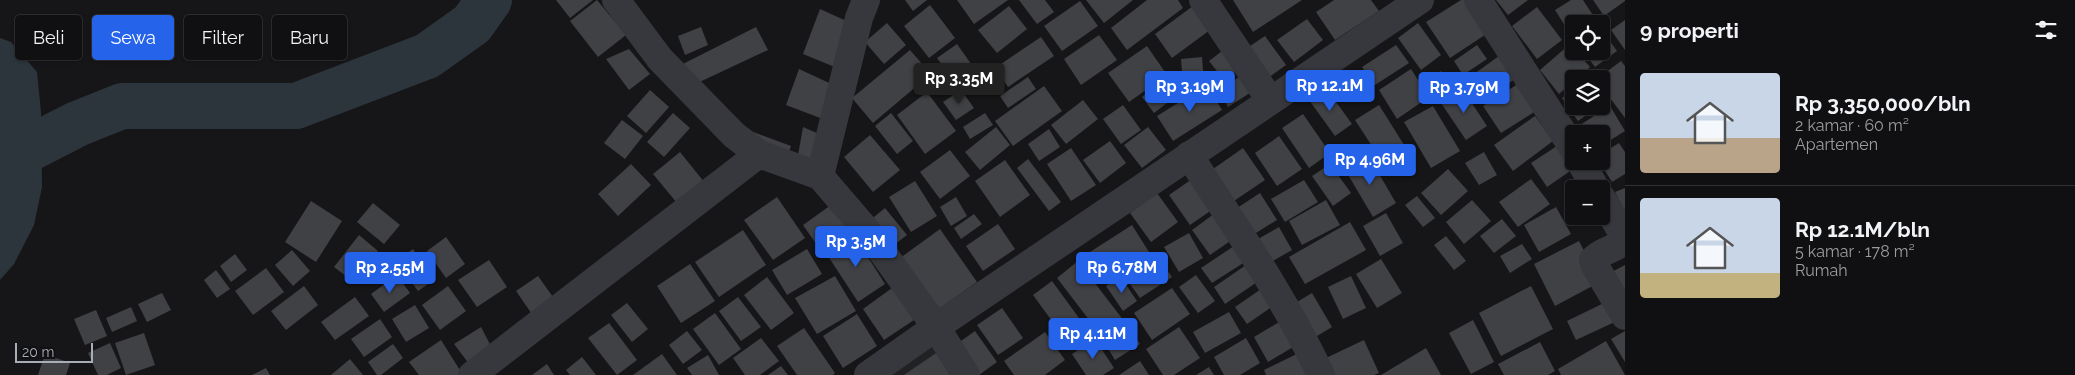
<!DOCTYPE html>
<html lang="id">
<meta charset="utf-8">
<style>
body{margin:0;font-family:Raleway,sans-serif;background:#1e1e20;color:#f1f3f6;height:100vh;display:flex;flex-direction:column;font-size:19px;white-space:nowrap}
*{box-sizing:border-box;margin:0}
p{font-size:16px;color:#9c9d9f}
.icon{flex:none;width:28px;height:28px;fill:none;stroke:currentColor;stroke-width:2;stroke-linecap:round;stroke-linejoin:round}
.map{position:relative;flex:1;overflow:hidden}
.side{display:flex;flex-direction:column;background:#101012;width:450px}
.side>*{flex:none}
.guide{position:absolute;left:15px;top:15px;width:475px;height:45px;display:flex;gap:10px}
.controls{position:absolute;left:1565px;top:15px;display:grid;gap:10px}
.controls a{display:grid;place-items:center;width:45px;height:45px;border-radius:5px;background:#101012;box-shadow:0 1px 4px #0004,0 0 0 1px #303032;font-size:25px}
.scale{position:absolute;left:15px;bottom:12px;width:78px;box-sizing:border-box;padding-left:5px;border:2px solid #a8adb8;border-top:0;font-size:14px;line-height:18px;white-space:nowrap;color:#a8adb8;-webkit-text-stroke:4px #111113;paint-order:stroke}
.price{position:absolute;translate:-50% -42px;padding:0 11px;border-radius:5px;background:#2563eb;color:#fff;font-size:16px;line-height:32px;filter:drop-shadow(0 1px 2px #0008)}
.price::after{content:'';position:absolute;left:50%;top:30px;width:15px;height:11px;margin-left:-8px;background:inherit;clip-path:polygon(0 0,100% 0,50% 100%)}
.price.selected{background:#222;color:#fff}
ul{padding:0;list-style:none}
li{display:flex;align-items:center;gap:15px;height:125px;padding:0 15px}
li+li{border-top:1px solid #303032}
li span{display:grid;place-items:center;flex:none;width:140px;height:100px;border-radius:5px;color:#555}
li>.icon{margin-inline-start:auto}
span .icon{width:60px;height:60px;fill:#fffc;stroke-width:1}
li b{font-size:21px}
h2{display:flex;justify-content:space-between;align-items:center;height:60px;padding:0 15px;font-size:21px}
.tag{padding:0 18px;border-radius:5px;background:#101012;box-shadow:0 1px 4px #0004,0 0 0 1px #303032;font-size:18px;line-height:45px}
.tag.selected{background:#2563eb;color:#fff}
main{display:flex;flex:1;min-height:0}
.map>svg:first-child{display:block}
</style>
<main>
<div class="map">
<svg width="1625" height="375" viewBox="0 0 1625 375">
<rect width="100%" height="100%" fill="#161618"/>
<path fill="#222225" d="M937 342 936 353 906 375H891Z"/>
<path fill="#2c353c" d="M0 38 11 42 37 72 41 112 42 187 34 225 14 264 0 280Z"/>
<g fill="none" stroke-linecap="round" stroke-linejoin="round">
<path stroke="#2c353c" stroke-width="46" d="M0 161H5L77 124 122 106H296L427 56 472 24 489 0"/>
</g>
<path fill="#404145" d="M556 0H593L570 18Z
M597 0 626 35 598 57 570 21Z
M905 0H927L913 11Z
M957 0H1008L974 24Z
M1019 0H1045L1054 12 1037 24Z
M1086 0H1133L1104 23Z
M1147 0H1178L1183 8 1127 50 1111 28Z
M1233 0H1302L1253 32Z
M1334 0H1371L1379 11 1335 40 1316 12Z
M1461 0H1475L1494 29 1450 58 1426 22Z
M1496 0H1528L1508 15Z
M1571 0H1583L1598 23 1574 24V40L1555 10Z
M1593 0H1625V1L1604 16Z
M1080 1 1098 26 1062 51 1044 26Z
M930 5 955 38 929 58 904 26Z
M1009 6 1027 29 997 53 978 30Z
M1193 6 1210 30 1172 58 1155 34Z
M1537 7 1562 40 1537 59 1512 26Z
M820 9 853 24 842 70 803 54Z
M1307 19 1323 40 1294 62 1277 40Z
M1625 20V50L1611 30Z
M887 23 906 45 884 64 865 42Z
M1418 23 1441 55 1421 70 1398 38Z
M701 27 708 45 685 55 678 36Z
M756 27 768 50 691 86 671 70Z
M1601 29 1617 51 1595 67 1583 51H1601Z
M1099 35 1117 60 1081 85 1064 59Z
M1265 36 1286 65 1265 80 1244 50Z
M1041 37 1054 56 1008 87 995 68Z
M957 44 976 71 957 85 937 58Z
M1570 44 1574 51H1576L1590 67 1577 79H1574V81L1559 94 1540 70Z
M1396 45 1409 63 1375 85 1362 67Z
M1477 45 1487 59 1463 75 1454 61Z
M1147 46 1167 75 1129 102 1108 73Z
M1226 48 1241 68 1224 80 1209 61Z
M629 49 650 74 629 90 606 59Z
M910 50 931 74 873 123 852 98Z
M1506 51 1522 74 1483 101 1467 79Z
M1202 57 1204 83 1183 85 1181 59Z
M1621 61 1625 66V118L1601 86V79H1597Z
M799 69 838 87 828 121 786 105Z
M1411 69 1429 97 1397 119 1379 90Z
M1441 71 1450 84 1435 95 1425 82Z
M1172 74 1184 90 1154 113 1142 97Z
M1242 75 1253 91 1228 107 1218 91Z
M1028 77 1036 89 1008 108 1000 96Z
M1521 82 1539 109 1501 133 1483 106Z
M1207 85 1222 110 1173 141 1157 116Z
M1044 86 1062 111 1013 146 995 121Z
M1326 88 1352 124 1335 136 1309 100Z
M1462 88 1487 126 1466 140 1441 103Z
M1574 89V106H1599L1578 121 1562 98Z
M650 90 669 107 646 133 627 116Z
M961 90 974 108 956 120 943 102Z
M927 92 956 131 925 154 897 115Z
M1083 100 1098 119 1066 144 1051 125Z
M1123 105 1141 130 1121 144 1103 119Z
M1379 105 1406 148 1383 163 1355 120Z
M1433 106 1460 151 1431 168 1404 122Z
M1610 106 1625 131 1601 146V134H1586L1580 125Z
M673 113 690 128 664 157 647 142Z
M891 113 913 141 897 154 875 126Z
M985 113 993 125 970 139 963 127Z
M1303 114 1330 153 1309 168 1282 128Z
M1535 116 1553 141 1513 171 1494 145Z
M622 120 643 136 625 159 604 143Z
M803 127 826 137 816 169 797 161Z
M996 127 1010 145 980 170 965 152Z
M1148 127 1166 150 1142 168 1124 145Z
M1049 129 1060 147 1039 161 1028 144Z
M748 130 791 146 785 162Z
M870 135 900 170 873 192 844 157Z
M1279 136 1302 169 1277 186 1255 153Z
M1110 141 1126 163 1100 183 1083 160Z
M1619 143 1625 152V174L1612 182 1599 161H1601V154Z
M1560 144 1576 167 1547 187 1531 163Z
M1071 148 1096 185 1071 201 1047 164Z
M1243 148 1265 180 1225 207 1203 176Z
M950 150 970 176 940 199 920 172Z
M680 152 709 188 682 209 653 174Z
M1484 152 1497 175 1479 185 1465 163Z
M1368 155 1396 203 1373 217 1344 168Z
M1028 159 1061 202 1049 211 1017 168Z
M1005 160 1030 195 1000 217 975 181Z
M631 164 651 185 618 216 598 194Z
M1330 164 1351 193 1333 206 1312 176Z
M1448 169 1468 191 1441 215 1421 193Z
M1195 177 1216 207 1190 225 1169 195Z
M1531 179 1550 204 1518 227 1499 202Z
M1304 180 1318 202 1285 222 1271 199Z
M915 181 937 216 911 232 889 197Z
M1625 188V212L1615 192Z
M1157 193 1178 222 1151 242 1130 213Z
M1260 193 1277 220 1251 236 1234 210Z
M1417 196 1435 218 1423 227 1405 205Z
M777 197 805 238 773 260 744 220Z
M956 197 967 216 951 226 940 207Z
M1326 200 1340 225 1302 245 1289 221Z
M1472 200 1491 221 1464 244 1446 222Z
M311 201 342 221 316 262 285 242Z
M373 203 400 225 384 244 357 222Z
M831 205 847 228 819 248 803 225Z
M1556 207 1571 234 1539 252 1524 225Z
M885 208 907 235 890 248 869 221Z
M1218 211 1236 237 1210 255 1192 230Z
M1386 213 1403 243 1380 256 1363 226Z
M974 214 982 224 961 239 954 228Z
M1502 219 1516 236 1494 253 1480 236Z
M1350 222 1366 250 1305 284 1289 257Z
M998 224 1015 249 983 271 966 246Z
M1132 225 1149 252 1107 280 1090 252Z
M1279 227 1292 250 1264 266 1251 243Z
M940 229 977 282 933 313 896 261Z
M743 230 766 265 719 297 695 262Z
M1189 233 1203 258 1179 272 1164 247Z
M359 235 378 251 355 283 334 267Z
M854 235 885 284 858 302 826 253Z
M1446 236 1466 261 1454 270 1434 245Z
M446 237 465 264 446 278 427 251Z
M1579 241 1600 282 1555 306 1534 264Z
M1237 244 1248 260 1212 283 1201 268Z
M1522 244 1532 259 1510 273 1500 256Z
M413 249 434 280 418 291 396 261Z
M807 249 822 274 787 295 772 270Z
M292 250 310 271 293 286 275 265Z
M235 254 247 270 231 282 220 266Z
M1157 255 1172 277 1140 298 1125 277Z
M1381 259 1402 293 1377 308 1356 274Z
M489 260 507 287 477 307 458 280Z
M1078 261 1124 321 1103 338 1057 278Z
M1249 263 1260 280 1225 304 1214 287Z
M690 264 715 301 681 323 657 286Z
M1625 265V306L1608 274Z
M266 268 284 292 253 315 235 291Z
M216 270 230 289 217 298 204 280Z
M397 275 410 293 384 312 371 294Z
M1196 275 1215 301 1198 313 1179 287Z
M538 276 558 304 536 320 516 291Z
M835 276 856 311 817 334 795 298Z
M1120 276 1137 301 1123 311 1106 286Z
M1351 276 1366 308 1343 319 1328 287Z
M767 277 794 313 771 330 744 295Z
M1052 281 1079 318 1060 332 1033 295Z
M1267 285 1279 302 1247 324 1235 307Z
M304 286 318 305 286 330 271 311Z
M448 286 466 311 440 330 422 305Z
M1531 286 1553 329 1501 356 1479 313Z
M892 288 914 320 884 340 863 309Z
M1172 288 1190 314 1152 340 1134 313Z
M162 293 171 310 147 322 138 304Z
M1312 293 1332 327 1307 342 1287 308Z
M355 297 369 316 335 340 321 322Z
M738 297 761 327 741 341 719 311Z
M1608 301 1617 321 1576 340 1567 321Z
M627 303 648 329 632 342 611 315Z
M415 305 429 328 406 342 392 319Z
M131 307 137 321 112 332 106 318Z
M1002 308 1023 338 998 355 977 325Z
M96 310 107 336 85 345 74 319Z
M1229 312 1241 333 1205 353 1193 332Z
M715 313 741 349 719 365 693 329Z
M857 314 877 346 843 368 823 336Z
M1286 318 1300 343 1268 362 1254 337Z
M380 319 392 337 364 357 351 339Z
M1473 320 1494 362 1471 374 1449 333Z
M609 323 637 360 617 375 588 338Z
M1128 326 1140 344 1115 360 1104 342Z
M481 327 495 354 473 369 454 344Z
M1179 327 1200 358 1174 375H1163L1146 349Z
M804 328 835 373 833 375H797L777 346Z
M687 331 702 350 683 364 669 345Z
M975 331 997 362 979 375 954 346Z
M1625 331V362L1611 339Z
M1045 332 1065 360 1045 375H1014L1004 361Z
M144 333 155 365 126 375 115 343Z
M761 338 779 361 760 375H745L733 358Z
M1246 338 1260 363 1240 375H1224L1214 357Z
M1095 339 1114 368 1103 375H1086L1072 354Z
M441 340 463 375H419L409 362Z
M1364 340 1379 373 1374 375H1334L1326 358Z
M1606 341 1625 375H1561L1558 369Z
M1540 342 1555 371 1548 375H1504L1498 364Z
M110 343 121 368 107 375H98L88 353Z
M393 344 403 358 381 375H377L368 362Z
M1426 348 1441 375H1381Z
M1305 350 1318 375H1266L1264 370Z
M936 353 951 375H904Z
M45 354 70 363 66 375H38Z
M662 354 677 375H633Z
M708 355 719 375H692L687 368Z
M582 357 596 375H570L566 370Z
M350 359 363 375H331Z
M1140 361 1149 375H1119Z
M547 364 554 375H532Z
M781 366 788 375H768Z
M1209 367 1214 375H1196Z
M266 368 270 375H252Z"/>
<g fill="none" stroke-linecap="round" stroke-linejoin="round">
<path stroke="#37383d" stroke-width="28" d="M616 0 660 59 734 135 759 154 820 176 868 232 936 327 966 375
M1203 0 1270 100
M1478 0 1574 150
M1189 155C1235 227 1285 298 1321 375
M1580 161 1596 189
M820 176 859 18 866 0
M1601 197 1623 234 1624 239C1617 250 1601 250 1593 260L1595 266 1625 316
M472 375 759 154
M868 375 936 327 1420 0"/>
</g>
</svg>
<div class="controls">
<a><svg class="icon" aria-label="locate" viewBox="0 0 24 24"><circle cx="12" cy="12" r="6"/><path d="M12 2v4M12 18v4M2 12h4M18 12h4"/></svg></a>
<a><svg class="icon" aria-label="layers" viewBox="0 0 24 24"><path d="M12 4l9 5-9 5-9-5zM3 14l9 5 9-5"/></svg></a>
<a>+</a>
<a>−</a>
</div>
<div class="scale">20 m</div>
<b class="price selected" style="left:959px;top:105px">Rp 3.35M</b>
<b class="price" style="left:1330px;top:112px">Rp 12.1M</b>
<b class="price" style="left:1190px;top:113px">Rp 3.19M</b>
<b class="price" style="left:1464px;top:114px">Rp 3.79M</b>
<b class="price" style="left:1370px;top:186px">Rp 4.96M</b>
<b class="price" style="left:856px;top:268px">Rp 3.5M</b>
<b class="price" style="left:390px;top:294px">Rp 2.55M</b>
<b class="price" style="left:1122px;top:294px">Rp 6.78M</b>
<b class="price" style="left:1093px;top:360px">Rp 4.11M</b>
<div class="guide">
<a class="tag">Beli</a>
<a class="tag selected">Sewa</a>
<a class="tag">Filter</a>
<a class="tag">Baru</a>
</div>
</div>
<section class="side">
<h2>9 properti<svg class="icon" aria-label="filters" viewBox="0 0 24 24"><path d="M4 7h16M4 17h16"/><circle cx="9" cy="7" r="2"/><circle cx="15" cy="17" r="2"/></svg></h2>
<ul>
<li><span style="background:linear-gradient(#c9d6e8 65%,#b9a48a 0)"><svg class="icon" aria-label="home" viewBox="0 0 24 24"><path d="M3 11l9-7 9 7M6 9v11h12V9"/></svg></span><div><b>Rp 3,350,000/bln</b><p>2 kamar · 60 m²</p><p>Apartemen</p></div></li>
<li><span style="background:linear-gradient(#c9d6e8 75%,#c2b280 0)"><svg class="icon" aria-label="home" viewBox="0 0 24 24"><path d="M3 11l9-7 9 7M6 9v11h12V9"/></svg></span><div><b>Rp 12.1M/bln</b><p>5 kamar · 178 m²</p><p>Rumah</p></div></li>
</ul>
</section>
</main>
